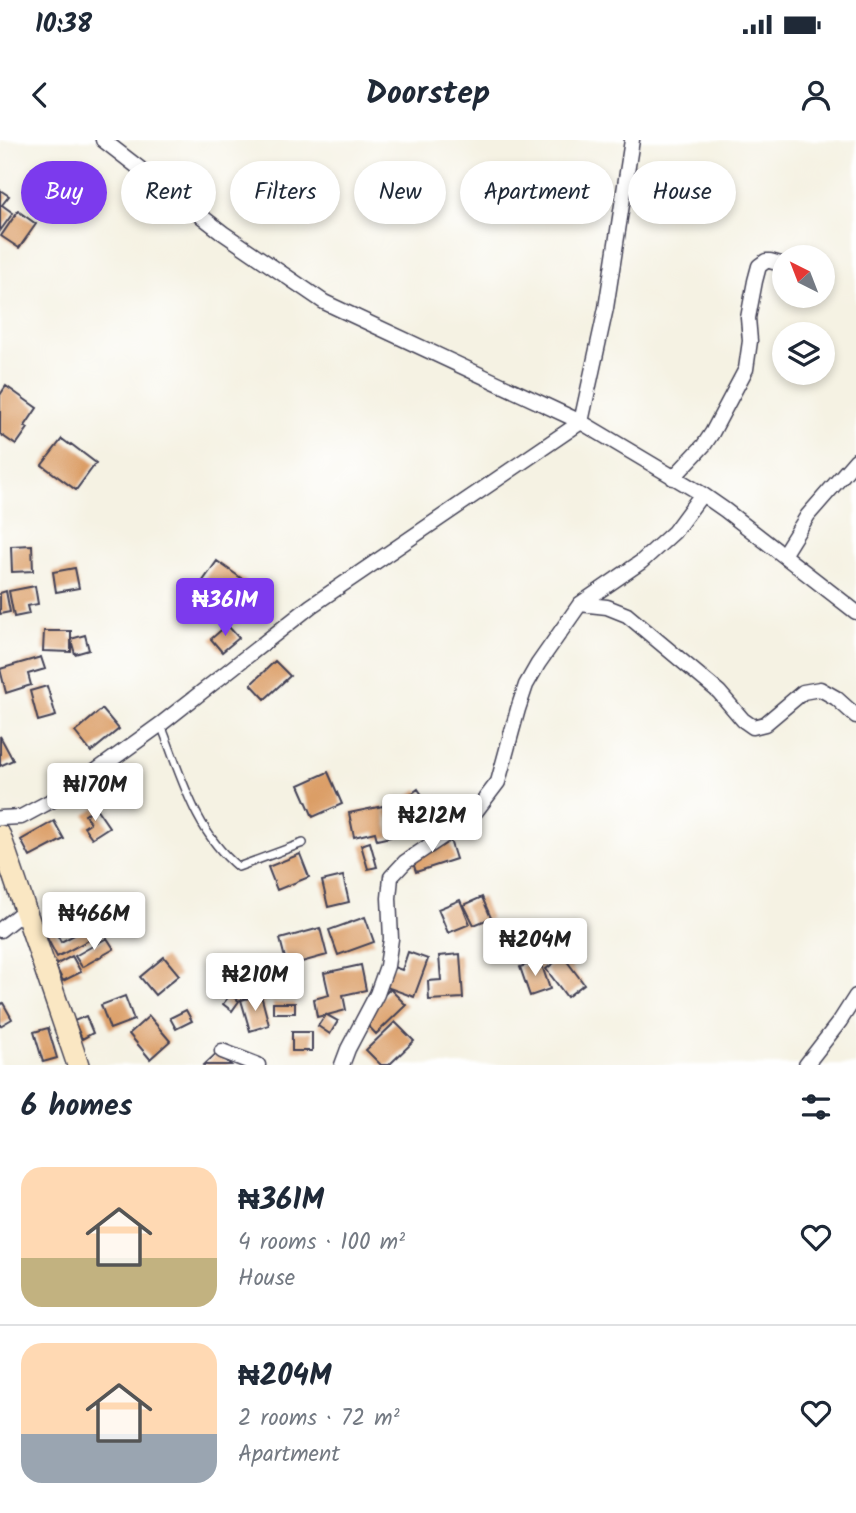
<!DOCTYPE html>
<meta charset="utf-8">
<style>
body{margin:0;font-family:Kalam,sans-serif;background:#f2f2f3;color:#1f2937;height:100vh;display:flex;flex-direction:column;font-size:26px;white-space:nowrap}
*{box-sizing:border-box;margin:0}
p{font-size:23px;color:#747a83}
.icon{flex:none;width:38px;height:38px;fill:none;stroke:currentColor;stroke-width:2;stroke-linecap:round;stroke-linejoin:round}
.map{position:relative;height:925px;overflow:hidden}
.details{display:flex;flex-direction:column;background:#fff;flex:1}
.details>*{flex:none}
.banner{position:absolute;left:21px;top:21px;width:816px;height:63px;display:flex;gap:14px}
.needle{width:46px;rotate:318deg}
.fabs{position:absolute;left:772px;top:105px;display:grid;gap:14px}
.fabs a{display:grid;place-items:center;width:63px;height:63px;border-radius:50%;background:#fff;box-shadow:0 4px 10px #0003;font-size:35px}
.price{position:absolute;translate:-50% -60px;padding:0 16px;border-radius:7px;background:#fff;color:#222;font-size:23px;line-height:46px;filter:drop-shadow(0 2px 4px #0008)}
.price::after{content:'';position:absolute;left:50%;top:42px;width:21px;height:16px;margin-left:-10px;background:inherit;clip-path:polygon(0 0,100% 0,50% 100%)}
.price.active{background:#7c3aed;color:#fff}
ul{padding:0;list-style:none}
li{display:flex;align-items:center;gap:21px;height:175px;padding:0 21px}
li+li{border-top:2px solid #e0e1e3}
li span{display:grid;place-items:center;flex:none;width:196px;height:140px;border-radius:21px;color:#555}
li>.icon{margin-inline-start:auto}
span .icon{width:84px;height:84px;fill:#fffc;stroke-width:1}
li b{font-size:30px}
h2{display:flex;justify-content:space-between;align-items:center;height:84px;padding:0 21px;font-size:30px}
.tag{padding:0 24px;border-radius:32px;background:#fff;box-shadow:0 4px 10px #0003;font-size:24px;line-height:63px}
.tag.active{background:#7c3aed;color:#fff}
.status{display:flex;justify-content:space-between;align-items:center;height:49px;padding:0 35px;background:#fff;direction:ltr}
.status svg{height:19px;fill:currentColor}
header{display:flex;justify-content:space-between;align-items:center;height:91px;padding:0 21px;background:#fff;font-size:32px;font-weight:700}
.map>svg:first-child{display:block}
</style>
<div class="status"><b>10:38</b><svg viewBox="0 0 49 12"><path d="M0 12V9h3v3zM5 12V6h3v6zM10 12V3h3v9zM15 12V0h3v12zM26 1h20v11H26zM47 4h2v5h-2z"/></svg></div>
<header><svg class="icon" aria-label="back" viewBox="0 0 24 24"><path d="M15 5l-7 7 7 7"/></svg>Doorstep<svg class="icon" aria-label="person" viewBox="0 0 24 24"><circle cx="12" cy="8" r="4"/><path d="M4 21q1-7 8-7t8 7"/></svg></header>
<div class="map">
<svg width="856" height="925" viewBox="0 0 856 925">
<rect width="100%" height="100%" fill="#fff"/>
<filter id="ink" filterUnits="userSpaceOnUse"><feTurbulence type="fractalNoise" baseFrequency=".0143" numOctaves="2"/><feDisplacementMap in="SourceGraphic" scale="14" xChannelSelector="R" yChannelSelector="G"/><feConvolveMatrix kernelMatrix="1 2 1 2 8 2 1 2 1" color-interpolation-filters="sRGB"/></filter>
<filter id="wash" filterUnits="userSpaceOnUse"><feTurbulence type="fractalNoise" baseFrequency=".00686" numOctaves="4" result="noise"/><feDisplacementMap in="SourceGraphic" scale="28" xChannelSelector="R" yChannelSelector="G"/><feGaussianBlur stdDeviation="1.57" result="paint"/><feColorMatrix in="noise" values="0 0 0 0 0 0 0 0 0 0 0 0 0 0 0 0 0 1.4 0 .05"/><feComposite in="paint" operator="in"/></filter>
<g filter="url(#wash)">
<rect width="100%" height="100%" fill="#f5f2e3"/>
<g id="blocks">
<path fill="#db9e66" d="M0 50 9 56 2 65 13 73 0 91Z
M18 71 36 84 19 108 1 96Z
M6 246 37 268 25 286 28 288 16 305 0 294V255Z
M62 299 70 305 71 304 96 323 76 350 42 325Z
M32 405 33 431 12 432 11 406Z
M217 421 248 443 225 477 193 455Z
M75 428 79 448 56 452 53 432Z
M35 446 38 464 27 466 29 474 14 477 9 451Z
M6 451 10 472 0 474V453Z
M227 485 239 498 222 512 211 499Z
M44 491H71V499L85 495 89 510 75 514 71 500V512L43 511Z
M41 517 45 529 28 534 31 545 6 553 0 529Z
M275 521 290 536 265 559 251 544Z
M47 546 56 576 38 581 30 551Z
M102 569 119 589 91 612 75 592Z
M0 596 13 620 0 626Z
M328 632 342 664 313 677 299 645Z
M418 649 431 668 398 691 385 673Z
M383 666 390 697 377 700 375 692 354 697 349 673Z
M96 668 109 687 92 698 84 687 90 683 85 675Z
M54 681 64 699 30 717 21 700Z
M449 697 456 719 416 732 409 710Z
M370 702 377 727 368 729 361 705Z
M300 714 309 737 277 750 268 727Z
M343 736 349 762 328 767 322 741Z
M482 757 491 778 474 785 464 765Z
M460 760 470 784 448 793 438 769Z
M73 761 75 777 50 781 47 765Z
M365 777 374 802 338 815 329 790Z
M99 782 104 792 57 817 43 790 52 785 61 802Z
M320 788 327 815 287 826 280 799Z
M107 798 114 809 82 827 75 816Z
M408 812 428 819 414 857 381 845 388 825 402 830Z
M460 814 463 858 429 860 428 841 441 840 439 816Z
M72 816 81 832 63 841 55 825Z
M563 816 584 844 567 857 546 829Z
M164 817 179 835 155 855 140 837Z
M540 820 550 849 530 856 520 827Z
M361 825 366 850 343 855 346 870 327 875 338 881 330 894 318 886 325 875 317 877 314 859 329 855 324 833Z
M390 849 406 865 376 894 361 878Z
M230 855 239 861 232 871 223 864Z
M261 855 269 885 250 891 241 860Z
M125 856 134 880 110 889 101 865Z
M3 863 12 879 0 886V865Z
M273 863H295V873H273Z
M186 870 192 881 176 889 170 878Z
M86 876 93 893 82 899 74 881Z
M149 876 170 901 150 919 129 894Z
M395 882 414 901 389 925H381L366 910Z
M48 888 57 918 43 922 34 892Z
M292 892H312V911H292Z
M218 912 231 925H204Z"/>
</g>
</g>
<g filter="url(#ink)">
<use href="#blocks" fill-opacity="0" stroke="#424154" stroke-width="2"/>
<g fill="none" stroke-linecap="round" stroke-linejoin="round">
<g stroke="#424154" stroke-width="10">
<path id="lane" d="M161 585C181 635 195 692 238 727L303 703"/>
</g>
<g stroke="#424154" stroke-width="17">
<path id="street" d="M103 0 223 93 324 162 581 282 702 354 725 370 856 472
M673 338 704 305 712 293 746 229 750 201 748 178 755 141 759 126 766 121H770L784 125
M783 415 808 375 856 320
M580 464 607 467 627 475 719 552 743 580 753 587 765 584 803 552 820 549 836 558 856 576
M0 678 21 677 64 654 161 584 311 466 581 282 606 168 632 0
M0 790 25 770
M222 911 258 925
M342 925 348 909 377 854 387 826 391 799 389 758 391 737 405 722 448 693 476 671 498 642 518 569 526 545 538 524 580 464 641 422 674 392 702 354
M806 925 840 881 856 856"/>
</g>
<g stroke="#424154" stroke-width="24">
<path id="secondary" d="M0 696 78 925"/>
</g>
<use href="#lane" stroke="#fff" stroke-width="7"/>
<use href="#street" stroke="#fff" stroke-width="14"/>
<use href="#secondary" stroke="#fae7c3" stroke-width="21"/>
</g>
</g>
</svg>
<div class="fabs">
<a><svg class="needle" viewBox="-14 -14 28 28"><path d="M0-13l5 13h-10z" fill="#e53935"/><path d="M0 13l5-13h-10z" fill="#747a83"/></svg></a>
<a><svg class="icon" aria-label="layers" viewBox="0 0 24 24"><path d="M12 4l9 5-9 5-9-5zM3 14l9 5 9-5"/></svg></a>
</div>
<b class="price active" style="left:225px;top:498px">₦361M</b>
<b class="price" style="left:95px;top:683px">₦170M</b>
<b class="price" style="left:432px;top:714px">₦212M</b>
<b class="price" style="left:94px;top:812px">₦466M</b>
<b class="price" style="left:535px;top:838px">₦204M</b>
<b class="price" style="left:255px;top:873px">₦210M</b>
<div class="banner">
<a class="tag active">Buy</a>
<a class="tag">Rent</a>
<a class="tag">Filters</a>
<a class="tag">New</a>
<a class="tag">Apartment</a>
<a class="tag">House</a>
</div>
</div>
<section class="details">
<h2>6 homes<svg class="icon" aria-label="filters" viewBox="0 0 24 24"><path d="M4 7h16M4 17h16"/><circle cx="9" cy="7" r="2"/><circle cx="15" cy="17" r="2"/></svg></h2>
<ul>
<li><span style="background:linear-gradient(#ffd9b3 65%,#c2b280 0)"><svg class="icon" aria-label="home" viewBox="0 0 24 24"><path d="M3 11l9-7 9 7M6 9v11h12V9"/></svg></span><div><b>₦361M</b><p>4 rooms · 100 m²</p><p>House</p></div><svg class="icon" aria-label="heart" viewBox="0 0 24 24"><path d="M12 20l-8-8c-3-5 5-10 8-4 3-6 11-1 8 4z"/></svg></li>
<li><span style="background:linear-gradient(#ffd9b3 65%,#9aa5b1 0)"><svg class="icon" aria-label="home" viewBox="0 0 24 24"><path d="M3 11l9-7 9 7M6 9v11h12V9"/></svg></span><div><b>₦204M</b><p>2 rooms · 72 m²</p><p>Apartment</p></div><svg class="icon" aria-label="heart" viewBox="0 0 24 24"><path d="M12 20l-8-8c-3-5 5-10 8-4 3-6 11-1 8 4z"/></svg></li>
</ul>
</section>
